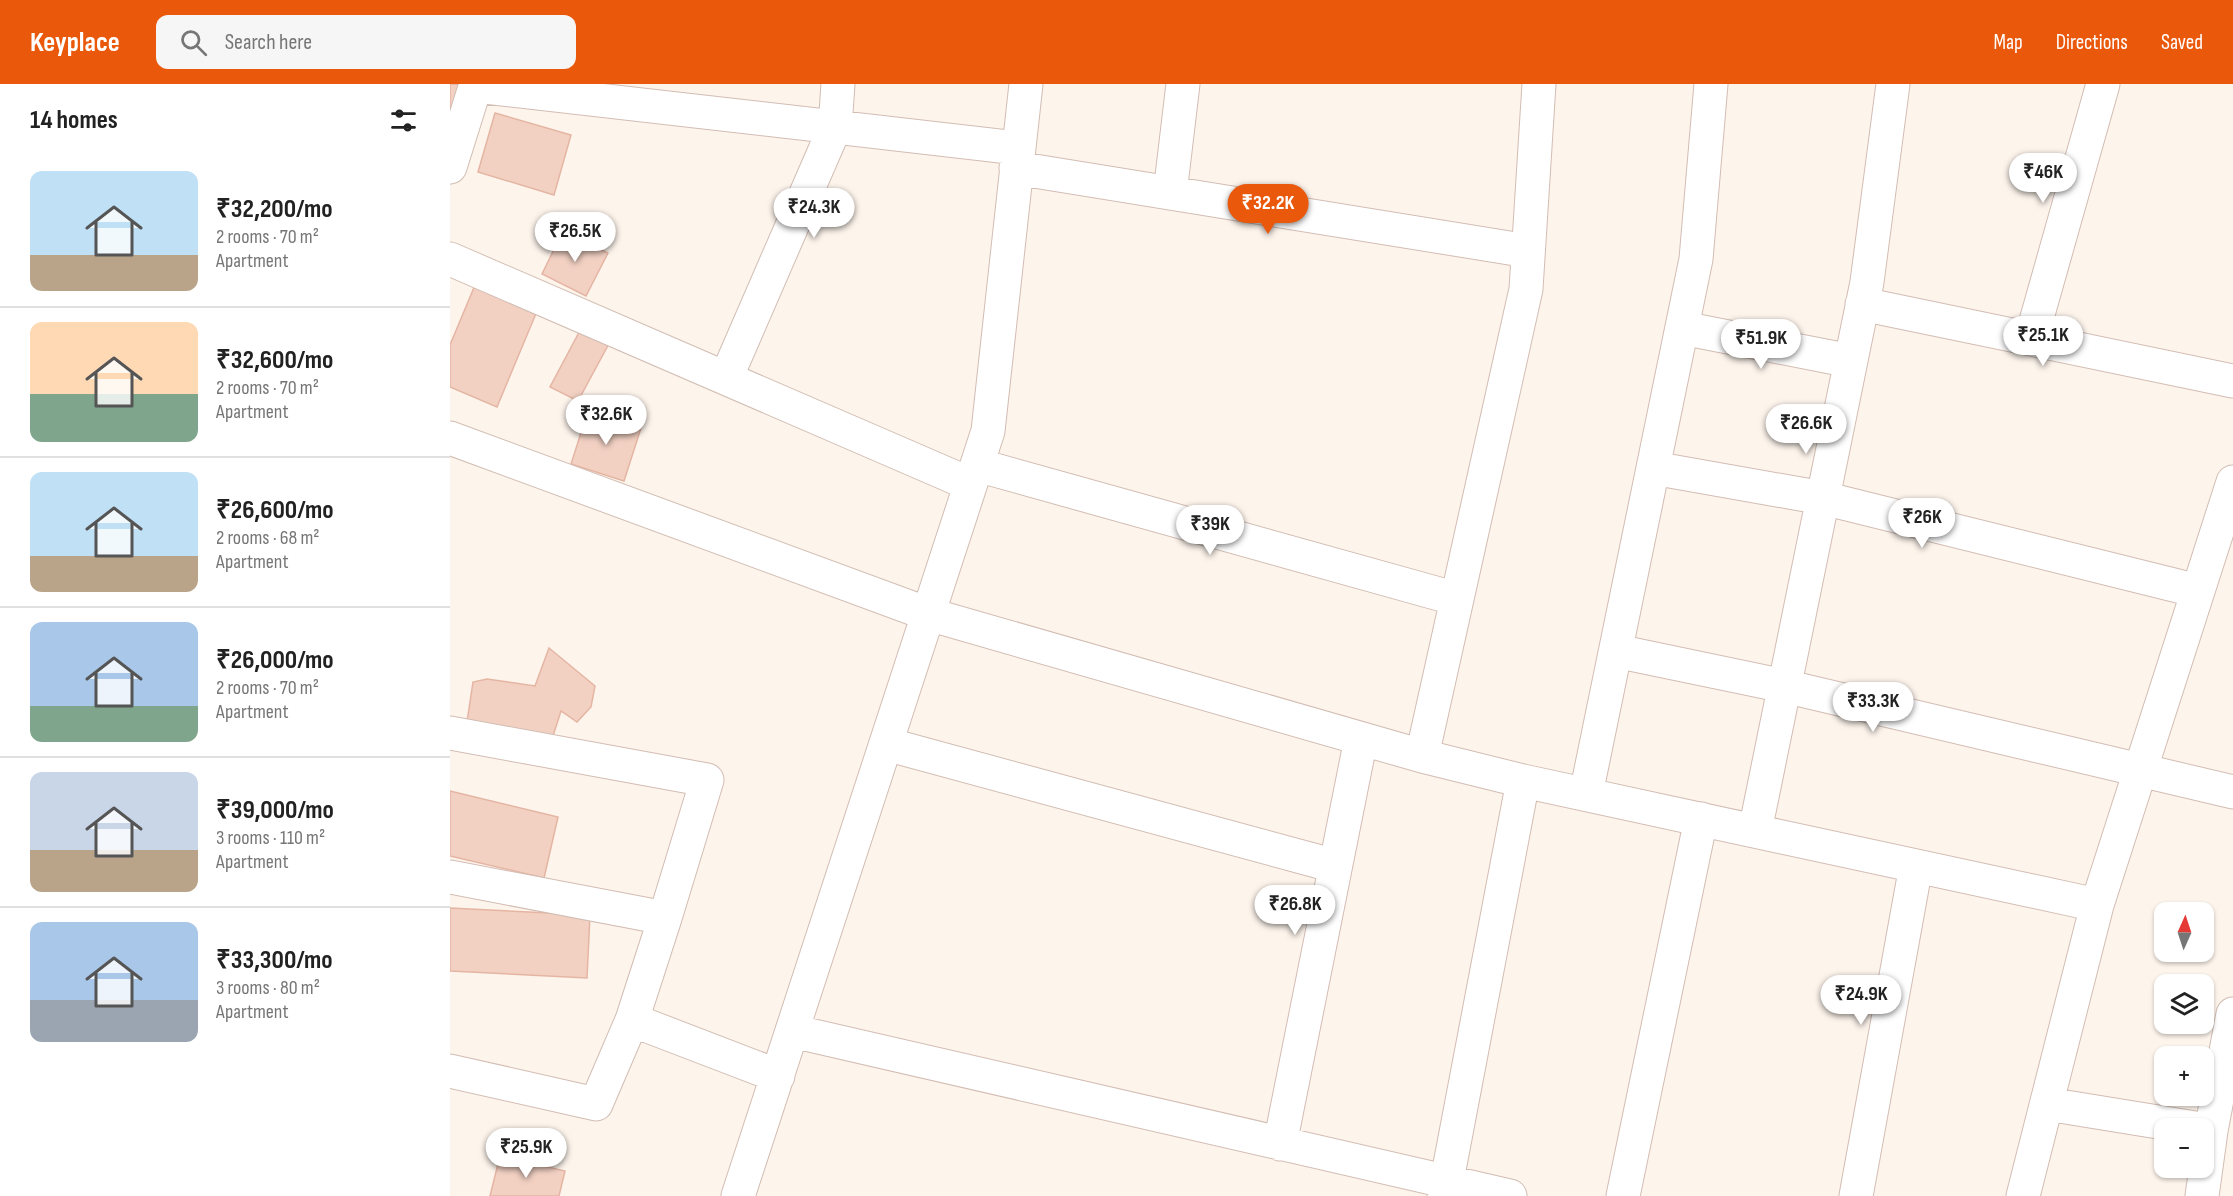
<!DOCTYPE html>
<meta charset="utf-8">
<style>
body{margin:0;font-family:"Sofia Sans Condensed",sans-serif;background:#f6f6f6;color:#222;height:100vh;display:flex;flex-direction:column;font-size:22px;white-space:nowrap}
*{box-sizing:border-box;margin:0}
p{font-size:20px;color:#767676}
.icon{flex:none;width:33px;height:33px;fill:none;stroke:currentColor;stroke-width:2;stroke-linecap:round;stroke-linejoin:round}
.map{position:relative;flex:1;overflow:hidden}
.side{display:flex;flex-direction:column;background:#fff;width:450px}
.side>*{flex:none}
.needle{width:39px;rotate:3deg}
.tools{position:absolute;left:1704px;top:818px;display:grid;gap:12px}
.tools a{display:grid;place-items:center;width:60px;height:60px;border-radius:12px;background:#fff;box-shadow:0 2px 4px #0004;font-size:30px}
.price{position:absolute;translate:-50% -51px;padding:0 14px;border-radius:21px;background:#fff;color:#222;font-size:20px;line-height:39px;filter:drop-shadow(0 2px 3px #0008)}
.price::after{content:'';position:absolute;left:50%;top:36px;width:18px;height:14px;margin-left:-9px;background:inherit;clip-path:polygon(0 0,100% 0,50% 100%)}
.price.on{background:#ea580c;color:#fff}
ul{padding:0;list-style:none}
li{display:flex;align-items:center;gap:18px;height:150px;padding:0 30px}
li+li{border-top:2px solid #e0e0e0}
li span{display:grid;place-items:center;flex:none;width:168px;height:120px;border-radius:12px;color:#555}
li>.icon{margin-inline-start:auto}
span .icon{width:72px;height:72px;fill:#fffc;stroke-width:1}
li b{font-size:26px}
h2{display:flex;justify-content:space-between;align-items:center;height:72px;padding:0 30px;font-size:26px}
header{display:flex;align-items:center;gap:36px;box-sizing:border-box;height:84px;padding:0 30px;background:#ea580c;color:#fff}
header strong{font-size:28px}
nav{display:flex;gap:33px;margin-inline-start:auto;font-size:21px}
.search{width:420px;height:54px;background:#f6f6f6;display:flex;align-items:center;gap:15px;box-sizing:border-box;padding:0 21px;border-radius:12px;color:#767676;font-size:22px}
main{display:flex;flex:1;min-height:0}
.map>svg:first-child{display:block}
</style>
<header>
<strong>Keyplace</strong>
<div class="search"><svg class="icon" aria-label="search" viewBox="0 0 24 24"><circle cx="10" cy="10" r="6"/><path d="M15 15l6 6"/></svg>Search here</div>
<nav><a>Map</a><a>Directions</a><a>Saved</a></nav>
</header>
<main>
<section class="side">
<h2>14 homes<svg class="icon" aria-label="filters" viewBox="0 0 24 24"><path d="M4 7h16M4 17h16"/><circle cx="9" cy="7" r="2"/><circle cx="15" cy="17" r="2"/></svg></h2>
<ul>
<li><span style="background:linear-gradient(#bfe0f5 70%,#b9a48a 0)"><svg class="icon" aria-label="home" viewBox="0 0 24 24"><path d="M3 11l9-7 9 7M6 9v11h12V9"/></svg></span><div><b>₹32,200/mo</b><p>2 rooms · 70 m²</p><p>Apartment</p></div></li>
<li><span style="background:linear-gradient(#ffd9b3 60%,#7fa58c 0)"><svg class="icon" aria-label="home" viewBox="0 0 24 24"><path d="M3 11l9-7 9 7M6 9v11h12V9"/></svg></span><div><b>₹32,600/mo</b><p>2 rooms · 70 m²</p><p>Apartment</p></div></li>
<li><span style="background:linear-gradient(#bfe0f5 70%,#b9a48a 0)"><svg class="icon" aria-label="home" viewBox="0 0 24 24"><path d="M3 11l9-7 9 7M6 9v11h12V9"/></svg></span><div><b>₹26,600/mo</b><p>2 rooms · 68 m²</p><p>Apartment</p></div></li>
<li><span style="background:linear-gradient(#a9c7e8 70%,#7fa58c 0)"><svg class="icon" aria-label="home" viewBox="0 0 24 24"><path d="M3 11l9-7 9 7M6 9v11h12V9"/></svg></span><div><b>₹26,000/mo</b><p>2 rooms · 70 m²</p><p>Apartment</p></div></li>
<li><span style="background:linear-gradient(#c9d6e8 65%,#b9a48a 0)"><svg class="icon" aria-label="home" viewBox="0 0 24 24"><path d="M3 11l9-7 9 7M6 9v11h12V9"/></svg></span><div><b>₹39,000/mo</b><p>3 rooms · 110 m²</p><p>Apartment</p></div></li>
<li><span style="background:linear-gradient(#a9c7e8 65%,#9aa5b1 0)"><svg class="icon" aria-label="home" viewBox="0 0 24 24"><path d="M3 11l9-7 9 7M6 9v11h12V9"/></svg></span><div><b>₹33,300/mo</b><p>3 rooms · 80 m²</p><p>Apartment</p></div></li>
</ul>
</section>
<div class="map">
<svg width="1783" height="1112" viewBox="0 0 1783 1112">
<rect width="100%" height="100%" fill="#fdf4ec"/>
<path fill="#f2d1c3" stroke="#e5b5a3" stroke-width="1.5" d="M0 0H12L0 30Z
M45 29 121 51 104 111 28 88Z
M113 147 158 169 136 212 92 190Z
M28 194 90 220 47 323 0 303V261Z
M134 239 162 254 128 317 100 303Z
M138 327 191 344 174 397 121 380Z
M99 564 145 602 141 623 127 638 111 627 102 655 17 638 23 598 37 595 85 602Z
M0 707 108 733 94 794 0 772Z
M0 824 140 831 137 894 0 887Z
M50 1072 115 1087 109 1112H40Z"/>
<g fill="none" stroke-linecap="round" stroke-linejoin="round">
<g stroke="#d2bdb3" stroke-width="35">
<path id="minor" d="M26 2 568 64
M0 83 26 0
M566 84 1078 167
M720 109 733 0
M0 175 520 400
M1412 220 1783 297
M1232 244 1401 277
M1581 255 1653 0
M276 294 385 43 388 0
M0 354 478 530 972 672 1073 697 1647 821 1573 1112
M527 381 1007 515
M1203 384 1373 414 1748 507
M1166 567 1334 602 1783 708
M0 649 257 696 215 834
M436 660 885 782
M972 672 1076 205 1089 0
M1136 710 1246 175 1261 0
M1305 747 1417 198 1443 0
M0 793 215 834 182 936
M1647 821 1783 398
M342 947 1060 1112
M0 987 146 1020 182 936 328 992
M1597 1020 1745 1044
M830 1060 911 655
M288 1112 538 347 576 0
M994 1112 1073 697
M1173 1112 1251 735
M1406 1112 1466 782
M1752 1112 1761 1047 1783 930"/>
</g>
<use href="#minor" stroke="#fff" stroke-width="33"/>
</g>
</svg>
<div class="tools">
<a><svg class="needle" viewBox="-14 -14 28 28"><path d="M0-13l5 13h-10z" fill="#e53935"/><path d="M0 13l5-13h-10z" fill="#767676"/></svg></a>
<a><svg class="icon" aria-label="layers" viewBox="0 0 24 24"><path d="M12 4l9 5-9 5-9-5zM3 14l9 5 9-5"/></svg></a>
<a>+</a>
<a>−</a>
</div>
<b class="price" style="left:1593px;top:120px">₹46K</b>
<b class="price on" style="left:818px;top:151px">₹32.2K</b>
<b class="price" style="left:364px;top:155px">₹24.3K</b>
<b class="price" style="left:125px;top:179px">₹26.5K</b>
<b class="price" style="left:1593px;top:283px">₹25.1K</b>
<b class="price" style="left:1311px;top:286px">₹51.9K</b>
<b class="price" style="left:156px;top:362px">₹32.6K</b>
<b class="price" style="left:1356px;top:371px">₹26.6K</b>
<b class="price" style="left:1472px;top:465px">₹26K</b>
<b class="price" style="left:760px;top:472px">₹39K</b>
<b class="price" style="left:1423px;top:649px">₹33.3K</b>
<b class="price" style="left:845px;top:852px">₹26.8K</b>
<b class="price" style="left:1411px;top:942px">₹24.9K</b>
<b class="price" style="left:76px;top:1095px">₹25.9K</b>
</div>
</main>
